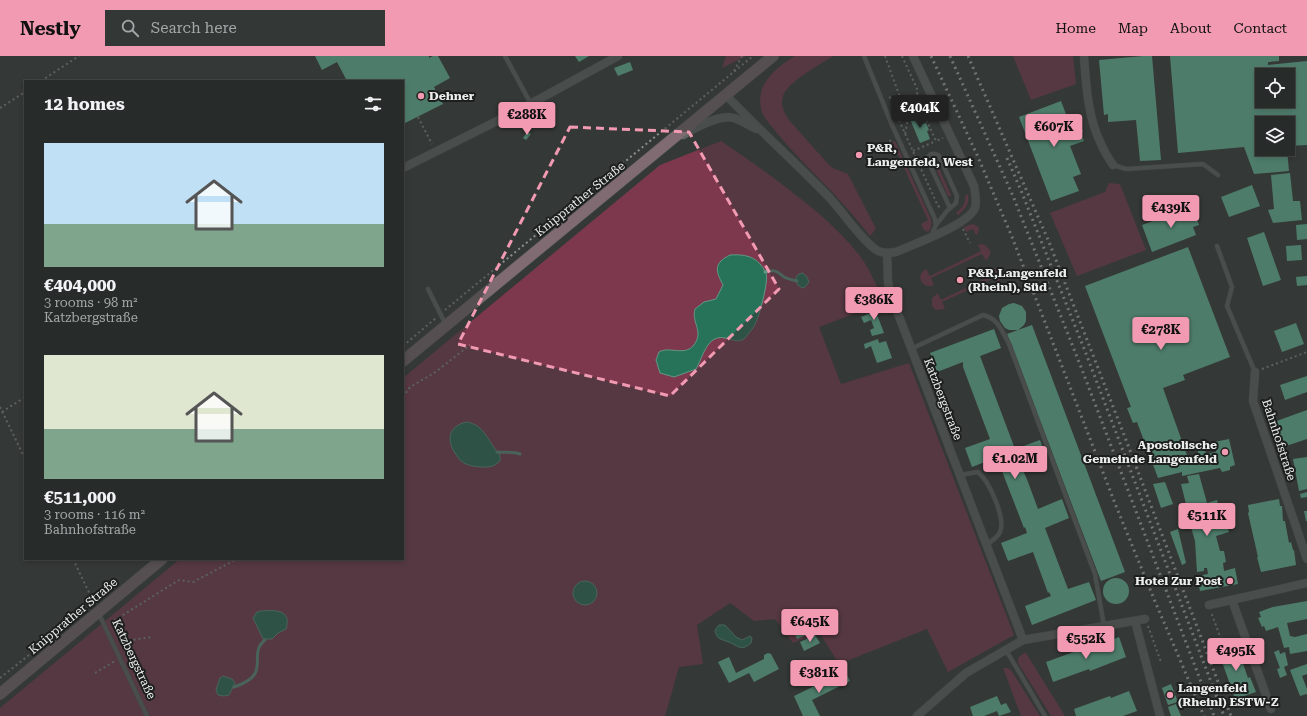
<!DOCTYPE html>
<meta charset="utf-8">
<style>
body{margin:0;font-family:"Roboto Serif",serif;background:#333735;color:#f1f3f6;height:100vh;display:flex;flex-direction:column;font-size:15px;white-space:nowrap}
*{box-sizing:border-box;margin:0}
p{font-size:13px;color:#a4a7a8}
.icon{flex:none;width:22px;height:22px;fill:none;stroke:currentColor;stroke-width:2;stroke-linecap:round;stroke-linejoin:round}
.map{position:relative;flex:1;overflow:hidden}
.sheet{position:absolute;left:24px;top:24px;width:380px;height:480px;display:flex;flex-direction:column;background:#272b29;border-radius:0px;box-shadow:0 2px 6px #0003,0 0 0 1px #434746}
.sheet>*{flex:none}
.tools{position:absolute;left:1255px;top:12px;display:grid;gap:8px}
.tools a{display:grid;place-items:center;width:40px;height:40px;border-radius:0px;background:#272b29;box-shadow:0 2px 6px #0003,0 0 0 1px #434746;font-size:20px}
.price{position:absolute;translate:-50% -34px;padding:0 9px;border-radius:4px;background:#f19ab2;color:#111;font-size:13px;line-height:26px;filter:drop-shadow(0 1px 2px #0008)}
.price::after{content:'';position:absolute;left:50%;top:24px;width:12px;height:9px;margin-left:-6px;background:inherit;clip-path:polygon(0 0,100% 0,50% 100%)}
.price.current{background:#222;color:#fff}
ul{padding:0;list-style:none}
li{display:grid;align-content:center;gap:8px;height:212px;padding:0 20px}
li span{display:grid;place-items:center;height:124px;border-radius:0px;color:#555}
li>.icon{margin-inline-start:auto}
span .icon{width:72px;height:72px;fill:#fffc;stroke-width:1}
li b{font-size:17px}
h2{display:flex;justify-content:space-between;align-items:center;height:48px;padding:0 20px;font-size:17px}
header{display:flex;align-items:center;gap:24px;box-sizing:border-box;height:56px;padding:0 20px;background:#f19ab2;color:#111}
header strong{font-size:19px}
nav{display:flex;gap:22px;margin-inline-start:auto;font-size:14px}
.search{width:280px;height:36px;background:#333735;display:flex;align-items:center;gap:10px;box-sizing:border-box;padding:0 14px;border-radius:0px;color:#a4a7a8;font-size:15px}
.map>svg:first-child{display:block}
</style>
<header>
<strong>Nestly</strong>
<div class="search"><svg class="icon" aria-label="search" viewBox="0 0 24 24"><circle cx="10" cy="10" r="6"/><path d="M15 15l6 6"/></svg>Search here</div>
<nav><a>Home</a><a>Map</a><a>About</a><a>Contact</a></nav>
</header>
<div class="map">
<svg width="1307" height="660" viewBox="0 0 1307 660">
<rect width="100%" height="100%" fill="#343937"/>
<path fill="#7d384e" d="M726 0H746L722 12Z
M795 0H833C820 9 788 25 783 40 780 49 784 57 789 64L829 109 833 112 848 118 876 173 870 180C859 166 847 152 834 138 813 116 791 95 772 71 768 66 762 59 761 52 756 27 776 12 795 0Z
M1013 0H1073L1076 28 1031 44Z
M721 85C738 96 754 108 771 120 803 144 835 168 860 200 870 213 877 232 885 246L819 271 841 328 909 307 1014 579 948 616 927 573 839 608 819 576 793 587 775 563 754 565 730 547 697 569 703 608 679 611 665 660H0V652L180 503H403V322L660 109Z
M895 85 931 163C932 168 932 172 928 176L924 174 921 168 928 164 894 90 887 92 888 88Z
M933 102 935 103 951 139V140H948L932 104Z
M1109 127 1120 128 1146 194 1077 220 1050 157 1105 136Z
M968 138C970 148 965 153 958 159L956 157C962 152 966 148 965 140Z
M973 168 979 171 978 177 976 179 973 173 966 176 964 171Z
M981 188 985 189 990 194V199L986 205 982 198 931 222 934 229C928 231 924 230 921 225 919 220 921 216 926 213L930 220 981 195 978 189Z
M989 212H994L1001 216V223L997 228 994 222 942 246 945 253 936 254 932 250V242L938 237 941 244 992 219Z
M1026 597 1065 660H1051L1018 607C1017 601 1021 598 1026 597Z
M1003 612H1007L1011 614 1040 660H1021Z"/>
<path fill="#27735a" stroke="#629886" d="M730 199C747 198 758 201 766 217 769 223 760 258 756 266 754 272 748 278 744 283 736 287 733 283 725 282 707 278 703 301 696 313L674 321 660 317 656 304 659 296C669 290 684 300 693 290 705 276 691 267 695 253L704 246 716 243 723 229C715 214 714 207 730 199Z
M803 217 807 221 809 226 805 231 802 232 797 228 796 221 799 218Z
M466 366C485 368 489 388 500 399V405C498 406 497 408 495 409 488 413 467 411 461 405 448 391 443 372 466 366Z
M573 537a12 12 0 1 1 24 0a12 12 0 1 1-24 0Z
M261 555C275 554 292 553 286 573L278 577 272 583H263L253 562 257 556Z
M719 569H725L736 581 742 584 750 580 752 582 751 587C742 595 739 591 731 587 722 583 716 584 715 574Z
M223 620 232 623 235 627 229 639 224 640 218 639 216 634 220 622Z"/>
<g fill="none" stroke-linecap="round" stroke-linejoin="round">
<path stroke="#629886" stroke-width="3" d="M765 216C775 213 777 215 784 221 788 223 793 224 797 225
M497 396C505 397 512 395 520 398
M234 631C274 618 246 599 265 584"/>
</g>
<path fill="#6dceab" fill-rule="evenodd" d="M315 0H429V2L433 0H438L450 22 434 31 443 48 403 68V25H347L337 6 322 14Z
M575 0H589L579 6Z
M1143 0H1152L1161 104 1140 105 1136 64 1108 66V58L1104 59 1099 4Z
M1170 0H1279V5L1268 6V9L1307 5V89L1288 90V67H1262V93H1270L1271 95 1287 93 1289 115 1254 118 1244 91 1178 97ZM1262 19H1288V45H1262Z
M630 6 633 14 618 20 614 12Z
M1061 45 1069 66 1076 63 1079 71 1081 70 1083 76 1081 77 1084 85 1070 90 1081 118 1073 121 1079 135 1051 145 1019 61Z
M918 59 922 68 926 67 929 74 927 75 930 83 920 87 910 63Z
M527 76 531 78 526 84 523 82Z
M1290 117 1293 145H1300L1302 164 1273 167 1268 154 1274 153 1271 119Z
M1252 129 1260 150 1229 161 1221 141Z
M1192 151 1199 169 1193 171 1196 179 1152 196 1142 169Z
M1307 168V183L1297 184 1296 169Z
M1264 176 1281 224 1263 230 1247 182Z
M1301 189 1302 204 1287 205 1286 190Z
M1188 191 1230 301 1183 319 1185 324 1163 332 1188 402 1199 400 1197 392H1199L1204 391 1206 398 1216 396 1214 386 1229 383 1235 409 1230 411V414L1222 416 1220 412 1182 420V416L1158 422 1137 366 1133 367 1127 352 1131 351 1085 230Z
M1307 220V229L1297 230 1296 221Z
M1014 247 1022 250 1026 256V265L1024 269 1018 274 1032 269 1125 516 1101 525 1007 278 1018 274H1009L1005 272 1000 265 999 260 1002 252 1009 248Z
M878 249 880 254 876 256 884 277 872 280 870 274 874 272 871 264 864 267 861 261 871 257 869 253Z
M1296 267 1304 288 1282 296 1274 275Z
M994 273 1001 292 980 300 1015 393 1040 384 1047 403 1022 412 1028 426 1038 453 1062 443 1069 462 1045 472 1068 533 1089 526 1096 544 1032 569 1025 550 1051 540 1049 536 1048 537 1033 496 1008 505 1001 487 1027 477 1025 471 1024 472 1005 423 999 407H1001L998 401 972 411 965 392 990 383 963 311V306L937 316 930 297Z
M878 283 879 287 886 285 892 302 877 307 871 290 865 293 864 288Z
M1307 320V336L1285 344 1280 329Z
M1307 354V383L1280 392 1271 367Z
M1307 401V433L1299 435 1293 403Z
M1199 418 1207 447 1217 444 1220 456 1210 459 1211 462 1224 459 1229 476 1216 480 1220 495H1224L1226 506 1223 507 1224 515 1235 512 1238 528 1200 535 1197 520 1208 518 1207 512H1204V515L1197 516 1195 485 1188 461 1185 444 1181 428 1189 427 1187 420Z
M1165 426 1173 448 1161 452 1153 428Z
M1307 436V441L1301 442 1300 438Z
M1279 443 1280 450H1282L1283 465H1285L1289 487 1291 486 1293 494H1294L1296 509 1261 516 1257 501H1258L1248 457 1249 456 1248 449Z
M1304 455H1307V465H1306Z
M1178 473 1186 507 1182 509 1170 476Z
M1103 535a13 13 0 1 1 26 0a13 13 0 1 1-26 0Z
M1307 545V563L1287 567 1290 580 1295 581 1307 578V595L1290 598 1289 591 1284 592 1278 571 1266 575 1264 570 1262 571 1258 562 1261 561 1259 556 1273 551Z
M811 568 814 575 797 583 794 576Z
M815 579 820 587 804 595 800 586Z
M1119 581 1126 601 1090 615 1089 613 1053 626 1046 606 1082 593 1083 595Z
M1236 588 1248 622 1250 621 1256 636 1235 643 1218 594Z
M1279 594 1280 598 1285 596 1288 609 1284 611 1287 619 1280 622 1277 613 1280 612 1274 596Z
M768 597 771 598 779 613 754 626 749 617 729 627 718 606 729 601 736 617 764 603V599Z
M1307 608V618L1302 620 1307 633V638L1300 640 1290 614Z
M845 615 850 625 812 644 820 660H803L794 640Z
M1171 628 1178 646 1168 649 1162 632Z
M1129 635 1137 655 1123 660H1076L1074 653 1110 640 1111 642Z
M997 640 1001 649 1006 647 1011 656 999 660 997 655 984 660H973L970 651Z
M1176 648 1181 660H1171L1168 651Z"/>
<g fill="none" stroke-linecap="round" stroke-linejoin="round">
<g stroke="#525654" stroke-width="5">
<path id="lane" d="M505 0 531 48
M864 0 892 69 935 163 936 169 931 180
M1113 109 1126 113 1203 108 1218 119
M936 169 947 155 956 147 957 140 939 100 936 98H931L928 101V105L950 152
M1217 190 1232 231 1227 250 1255 316
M428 233 446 269
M911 293 983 259C998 262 1002 275 1009 288L1095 518 1104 570
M960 419 978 416C989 425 1006 462 1000 476 998 481 991 485 987 489
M99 558 147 660
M1006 594 1045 660"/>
</g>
<g stroke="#525654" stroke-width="9">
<path id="street" d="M1084 0C1086 30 1088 63 1102 90 1105 97 1109 103 1113 109
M726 39C759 74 795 106 828 140 844 157 858 180 875 193 881 198 889 197 896 196 914 188 968 169 975 152 977 145 975 137 974 130L913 0
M683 79C695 72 719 58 734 62 742 65 750 70 757 73
M403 112 523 52 618 0
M887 197 888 226 890 237 1023 584
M1255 316 1253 345 1307 503
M1232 544 1271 653
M1209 549 1307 527
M1135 565 1160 660
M917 660 966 617 1023 584 1145 563"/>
</g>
<g stroke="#525654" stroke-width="12">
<path id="secondary" d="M403 305 773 0
M0 638 162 503"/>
</g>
<path stroke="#8c908f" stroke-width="2" stroke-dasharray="2 3" stroke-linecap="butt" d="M885 0 908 63 905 78
M902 0 918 35 916 41 936 85 943 82
M734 15 742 0
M41 25 79 0
M889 42 898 38
M0 52 25 36
M895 55 915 100H914
M418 61 432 88
M908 63 929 53
M880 89 892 84
M913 95 936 85
M915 100 938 150 942 152
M963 173 970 187
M445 254 753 0
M403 290 436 262
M1262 313 1307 296
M403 341 410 331 434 317 470 289
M0 351 25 403
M2 356 25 341
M73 503 94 547
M110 567 179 524 193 526 237 503
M1148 570 1161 606
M1211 586 1221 583 1211 556
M123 591 125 585 152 581
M95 617 115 605
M0 622 43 588"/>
<use href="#lane" stroke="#626765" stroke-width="4"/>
<use href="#street" stroke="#626765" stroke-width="8"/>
<use href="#secondary" stroke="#7f6b71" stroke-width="11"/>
<path stroke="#b7bbb9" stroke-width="3" stroke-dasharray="2 4" stroke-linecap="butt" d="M931 0 978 101 1012 181 1116 450 1154 543 1204 660
M950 0 1013 140 1081 311 1214 660
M968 0 1049 186 1126 384 1231 660
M1007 102 1022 137 1085 295 1224 660"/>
</g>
<path d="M0 0H1307V660H0ZM570 71 689 76 779 233 670 340 458 288Z" fill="#343937" fill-opacity=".55" fill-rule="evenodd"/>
<path fill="none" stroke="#f19ab2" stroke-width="3" stroke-dasharray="8 5" stroke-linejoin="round" d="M570 71 689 76 779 233 670 340 458 288Z"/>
<g fill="#f19ab2" stroke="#1d1f1e" stroke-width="1.5">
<circle cx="421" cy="40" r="4"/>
<circle cx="859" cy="99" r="4"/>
<circle cx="960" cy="224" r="4"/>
<circle cx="1225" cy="396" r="4"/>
<circle cx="1230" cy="525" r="4"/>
<circle cx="1170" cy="639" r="4"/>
</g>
<g text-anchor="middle" stroke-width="4" stroke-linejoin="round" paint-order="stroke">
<g font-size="12" font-weight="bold" fill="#ebeeed" stroke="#1d1f1e" text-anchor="start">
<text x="429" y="44">Dehner</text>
<text x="867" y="96">P&amp;R,<tspan x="867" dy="14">Langenfeld, West</tspan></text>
<text x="968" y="221">P&amp;R,Langenfeld<tspan x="968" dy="14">(Rheinl), Süd</tspan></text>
<text x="1217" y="393" text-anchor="end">Apostolische<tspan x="1217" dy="14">Gemeinde Langenfeld</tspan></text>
<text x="1222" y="529" text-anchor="end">Hotel Zur Post</text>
<text x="1178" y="636">Langenfeld<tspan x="1178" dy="14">(Rheinl) ESTW-Z</tspan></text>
</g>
<g font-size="12" fill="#ebeeed" stroke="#1d1f1e">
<text transform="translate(580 143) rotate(-39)" y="4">Knipprather Straße</text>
<text transform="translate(943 343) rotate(69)" y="4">Katzbergstraße</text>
<text transform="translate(1279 384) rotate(72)" y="4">Bahnhofstraße</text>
<text transform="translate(73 560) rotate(-40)" y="4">Knipprather Straße</text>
<text transform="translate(134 603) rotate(65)" y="4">Katzbergstraße</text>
</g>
</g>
</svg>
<div class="tools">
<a><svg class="icon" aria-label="locate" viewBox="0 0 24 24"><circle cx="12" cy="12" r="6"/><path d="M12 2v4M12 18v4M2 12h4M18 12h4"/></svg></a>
<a><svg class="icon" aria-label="layers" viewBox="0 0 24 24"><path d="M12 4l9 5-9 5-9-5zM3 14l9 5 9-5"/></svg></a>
</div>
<b class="price current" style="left:920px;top:73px">€404K</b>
<b class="price" style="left:527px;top:80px">€288K</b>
<b class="price" style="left:1054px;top:92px">€607K</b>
<b class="price" style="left:1171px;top:173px">€439K</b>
<b class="price" style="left:874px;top:265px">€386K</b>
<b class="price" style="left:1161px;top:295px">€278K</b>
<b class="price" style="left:1015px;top:424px">€1.02M</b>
<b class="price" style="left:1207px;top:481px">€511K</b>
<b class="price" style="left:810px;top:587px">€645K</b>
<b class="price" style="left:1086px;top:604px">€552K</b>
<b class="price" style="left:1236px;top:616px">€495K</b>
<b class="price" style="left:819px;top:638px">€381K</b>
<section class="sheet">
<h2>12 homes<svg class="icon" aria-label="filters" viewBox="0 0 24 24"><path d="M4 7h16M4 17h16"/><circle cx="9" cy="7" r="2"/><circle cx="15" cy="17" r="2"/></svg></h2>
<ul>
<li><span style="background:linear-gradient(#bfe0f5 65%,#7fa58c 0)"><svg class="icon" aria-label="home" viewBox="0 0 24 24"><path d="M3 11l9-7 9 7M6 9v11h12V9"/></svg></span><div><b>€404,000</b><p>3 rooms · 98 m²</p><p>Katzbergstraße</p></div></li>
<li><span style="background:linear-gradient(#dfe7d0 60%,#7fa58c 0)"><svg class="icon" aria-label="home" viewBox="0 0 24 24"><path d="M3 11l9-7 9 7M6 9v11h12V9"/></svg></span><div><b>€511,000</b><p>3 rooms · 116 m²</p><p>Bahnhofstraße</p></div></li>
</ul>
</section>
</div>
